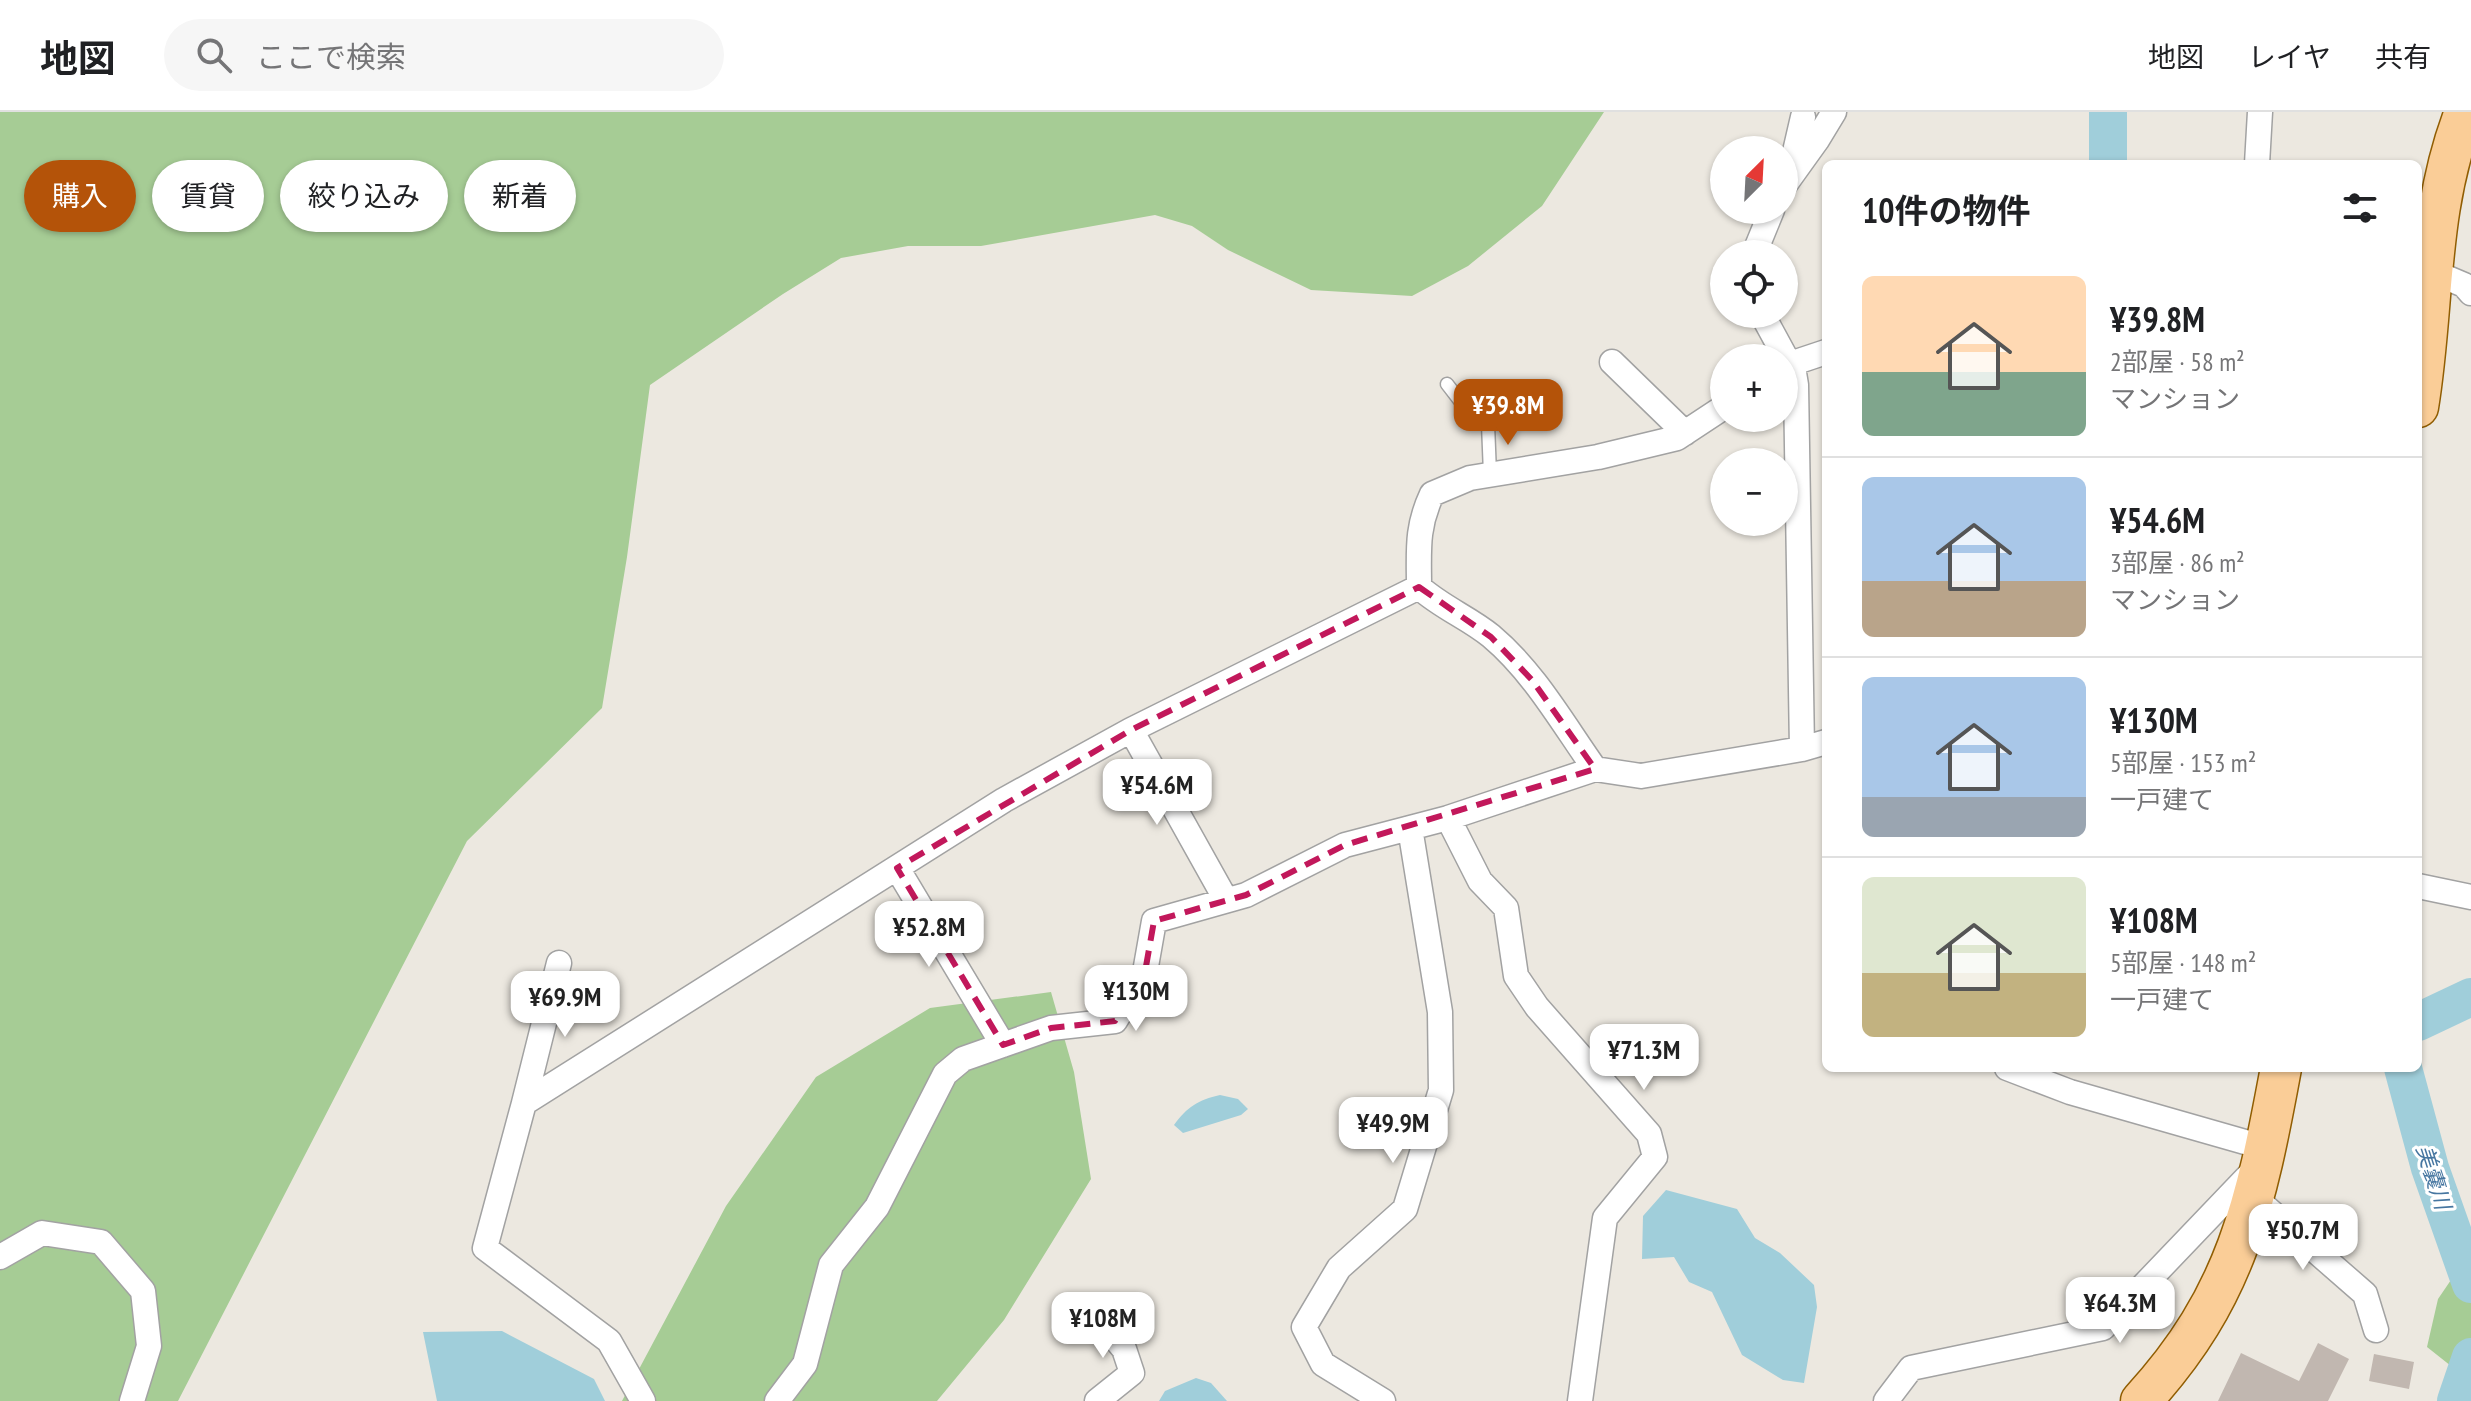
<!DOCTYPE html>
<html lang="ja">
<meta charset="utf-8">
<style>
body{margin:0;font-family:"PT Sans Narrow","Noto Sans JP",sans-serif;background:#f6f6f6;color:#202124;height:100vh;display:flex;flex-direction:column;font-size:30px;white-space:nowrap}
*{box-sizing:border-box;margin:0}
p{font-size:26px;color:#757577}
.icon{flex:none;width:44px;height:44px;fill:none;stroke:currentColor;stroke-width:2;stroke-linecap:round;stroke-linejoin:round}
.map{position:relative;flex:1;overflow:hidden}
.details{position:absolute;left:1822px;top:48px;width:600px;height:912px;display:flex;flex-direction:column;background:#fff;border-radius:12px;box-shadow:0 2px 6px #0004}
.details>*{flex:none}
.hud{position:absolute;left:24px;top:48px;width:760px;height:72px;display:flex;gap:16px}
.needle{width:52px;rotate:24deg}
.tools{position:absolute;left:1710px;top:24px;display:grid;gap:16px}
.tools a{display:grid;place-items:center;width:88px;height:88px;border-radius:50%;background:#fff;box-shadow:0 2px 6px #0004;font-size:40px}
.price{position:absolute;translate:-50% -68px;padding:0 18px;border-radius:16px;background:#fff;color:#222;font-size:26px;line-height:52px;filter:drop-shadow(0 2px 4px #0008)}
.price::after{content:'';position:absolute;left:50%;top:48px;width:24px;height:18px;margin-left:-12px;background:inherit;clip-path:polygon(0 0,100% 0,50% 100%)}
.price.selected{background:#b45309;color:#fff}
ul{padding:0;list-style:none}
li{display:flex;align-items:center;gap:24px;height:200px;padding:0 40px}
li+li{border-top:2px solid #e0e0e0}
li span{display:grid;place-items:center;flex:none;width:224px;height:160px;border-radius:12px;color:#555}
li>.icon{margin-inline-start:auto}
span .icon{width:96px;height:96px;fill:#fffc;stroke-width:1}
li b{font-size:34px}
h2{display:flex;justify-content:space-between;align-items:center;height:96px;padding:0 40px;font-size:34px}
.tag{padding:0 28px;border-radius:36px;background:#fff;box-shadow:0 2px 6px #0004;font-size:28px;line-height:72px}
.tag.selected{background:#b45309;color:#fff}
header{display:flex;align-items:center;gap:48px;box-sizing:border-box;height:112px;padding:0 40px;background:#fff;border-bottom:2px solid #e0e0e0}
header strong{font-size:38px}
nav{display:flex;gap:44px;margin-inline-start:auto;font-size:28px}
.search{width:560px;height:72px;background:#f6f6f6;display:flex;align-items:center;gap:20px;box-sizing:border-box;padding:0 28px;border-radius:44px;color:#757577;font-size:30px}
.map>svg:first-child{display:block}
</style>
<header>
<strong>地図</strong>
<div class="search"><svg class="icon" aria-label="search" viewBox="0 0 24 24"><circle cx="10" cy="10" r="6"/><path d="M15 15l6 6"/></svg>ここで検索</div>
<nav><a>地図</a><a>レイヤ</a><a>共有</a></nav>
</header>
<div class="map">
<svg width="2471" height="1289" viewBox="0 0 2471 1289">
<rect width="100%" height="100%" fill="#ece8e0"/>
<path fill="#a6cc95" d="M0 0H1604L1542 94 1468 154 1412 184 1311 178 1228 138 1192 114 1155 103 981 134H908L841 146 783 182 650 273 627 445 602 596 467 729 178 1289H0Z
M1051 880 1074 960 1091 1067 1004 1208 937 1289H622L726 1094 816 965 930 896Z
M2471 1132V1289H2443L2451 1254 2427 1235 2438 1187 2453 1165 2446 1142Z"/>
<path fill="#a0ceda" d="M1220 983 1238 987 1248 997 1241 1003 1183 1021 1174 1013C1187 995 1198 988 1220 983Z
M1666 1078 1737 1097 1755 1126 1780 1141 1814 1173 1817 1195 1804 1271 1783 1268 1742 1243 1712 1180 1689 1170 1674 1145 1642 1147 1643 1104Z
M502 1219 594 1267 605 1289H437L423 1220Z
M1196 1266 1211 1271 1227 1289H1159L1165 1279Z"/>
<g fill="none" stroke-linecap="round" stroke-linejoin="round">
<path stroke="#a0ceda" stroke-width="38" d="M2108 52V0
M2418 910 2471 885
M2403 956 2430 1056 2471 1172
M2456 1289 2471 1245"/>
</g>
<path fill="#c1b7b0" d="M2318 1231 2349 1247 2328 1289H2218L2241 1241 2299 1269Z
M2374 1242 2414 1250 2409 1277 2369 1269Z"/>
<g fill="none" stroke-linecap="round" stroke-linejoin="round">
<g stroke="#a2a2a2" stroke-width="15">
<path id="lane" d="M1447 272 1464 294 1488 312 1490 362"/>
</g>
<g stroke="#a2a2a2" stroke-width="27">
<path id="street" d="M2257 52 2260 0
M1791 57 1803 5
M1784 74 1817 28 1834 0
M1754 142 1772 98
M2431 159 2464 173 2471 181
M1762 202 1794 261 1796 273 1802 637
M1612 250 1685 321
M1784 254 1826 240
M1419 475C1419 439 1416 416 1432 382L1470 366 1598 345 1677 326 1724 295
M1131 618 1226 788
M1448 706 1480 769 1506 796 1516 864 1537 895 1649 1022 1655 1045 1605 1106 1580 1289
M897 756 1003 933
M2418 774 2471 785
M2007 956 2070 980 2266 1036
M524 991 559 851
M2255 1086 2365 1182 2376 1218
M0 1145 42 1121 101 1130 143 1179 149 1234 132 1289
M643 1289 609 1229 485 1136 524 991 1004 688 1131 618 1419 475C1441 495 1469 506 1491 524 1534 560 1563 612 1595 657L1641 664 1802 637 1826 630
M777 1289 805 1252 831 1153 877 1095 945 962 963 947 1051 916 1115 909 1145 860 1154 809 1246 783 1345 733 1448 706 1595 657
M1097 1289 1132 1261 1124 1237 1099 1207
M1383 1289 1323 1252 1304 1215 1339 1156 1405 1097 1441 978 1440 900 1410 716
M1886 1289 1911 1256 2103 1216 2255 1057"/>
</g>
<g stroke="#905d02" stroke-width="43">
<path id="primary" d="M2418 295C2435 192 2426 101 2465 0
M2141 1289C2237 1185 2256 1091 2281 956"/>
</g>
<use href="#lane" stroke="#fff" stroke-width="12"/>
<use href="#street" stroke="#fff" stroke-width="24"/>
<use href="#primary" stroke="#facd97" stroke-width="40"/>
</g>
<path fill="none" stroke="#c2185b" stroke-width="6" stroke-dasharray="16 10" stroke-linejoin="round" d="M1419 475 1491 525 1532 568 1595 657 1345 733 1246 783 1154 809 1145 860 1115 909 1051 916 1003 933 897 756 1131 618Z"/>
<g text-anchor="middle" stroke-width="6" stroke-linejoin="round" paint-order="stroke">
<g font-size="22" font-style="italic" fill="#4676a0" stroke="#fff">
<text transform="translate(2434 1065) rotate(72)" y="8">美嚢川</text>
</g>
</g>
</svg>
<div class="tools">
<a><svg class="needle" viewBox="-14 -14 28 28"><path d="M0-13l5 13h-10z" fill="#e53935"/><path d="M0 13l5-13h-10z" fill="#757577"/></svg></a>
<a><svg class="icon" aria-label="locate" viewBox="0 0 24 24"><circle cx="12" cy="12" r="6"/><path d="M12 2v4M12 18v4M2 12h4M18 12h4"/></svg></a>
<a>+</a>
<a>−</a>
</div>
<b class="price selected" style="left:1508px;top:335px">¥39.8M</b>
<b class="price" style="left:1157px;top:715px">¥54.6M</b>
<b class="price" style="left:929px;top:857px">¥52.8M</b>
<b class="price" style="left:1136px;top:921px">¥130M</b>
<b class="price" style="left:565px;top:927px">¥69.9M</b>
<b class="price" style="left:1644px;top:980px">¥71.3M</b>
<b class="price" style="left:1393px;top:1053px">¥49.9M</b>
<b class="price" style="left:2303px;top:1160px">¥50.7M</b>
<b class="price" style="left:2120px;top:1233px">¥64.3M</b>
<b class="price" style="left:1103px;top:1248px">¥108M</b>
<div class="hud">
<a class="tag selected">購入</a>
<a class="tag">賃貸</a>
<a class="tag">絞り込み</a>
<a class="tag">新着</a>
</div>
<section class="details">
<h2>10件の物件<svg class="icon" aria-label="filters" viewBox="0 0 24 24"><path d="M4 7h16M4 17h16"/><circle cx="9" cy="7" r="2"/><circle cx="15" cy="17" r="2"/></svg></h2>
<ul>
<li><span style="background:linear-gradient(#ffd9b3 60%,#7fa58c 0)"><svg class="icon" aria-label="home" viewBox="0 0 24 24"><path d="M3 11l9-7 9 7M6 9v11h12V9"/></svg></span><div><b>¥39.8M</b><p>2部屋 · 58 m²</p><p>マンション</p></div></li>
<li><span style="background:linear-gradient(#a9c7e8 65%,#b9a48a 0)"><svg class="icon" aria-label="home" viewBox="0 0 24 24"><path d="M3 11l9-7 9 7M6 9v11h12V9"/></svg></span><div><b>¥54.6M</b><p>3部屋 · 86 m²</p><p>マンション</p></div></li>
<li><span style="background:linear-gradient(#a9c7e8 75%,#9aa5b1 0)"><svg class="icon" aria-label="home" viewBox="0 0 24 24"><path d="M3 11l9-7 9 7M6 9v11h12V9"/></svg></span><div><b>¥130M</b><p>5部屋 · 153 m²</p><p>一戸建て</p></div></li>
<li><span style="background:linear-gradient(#dfe7d0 60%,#c2b280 0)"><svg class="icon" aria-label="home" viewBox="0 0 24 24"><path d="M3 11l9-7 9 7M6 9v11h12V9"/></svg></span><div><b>¥108M</b><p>5部屋 · 148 m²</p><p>一戸建て</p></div></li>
</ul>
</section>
</div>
